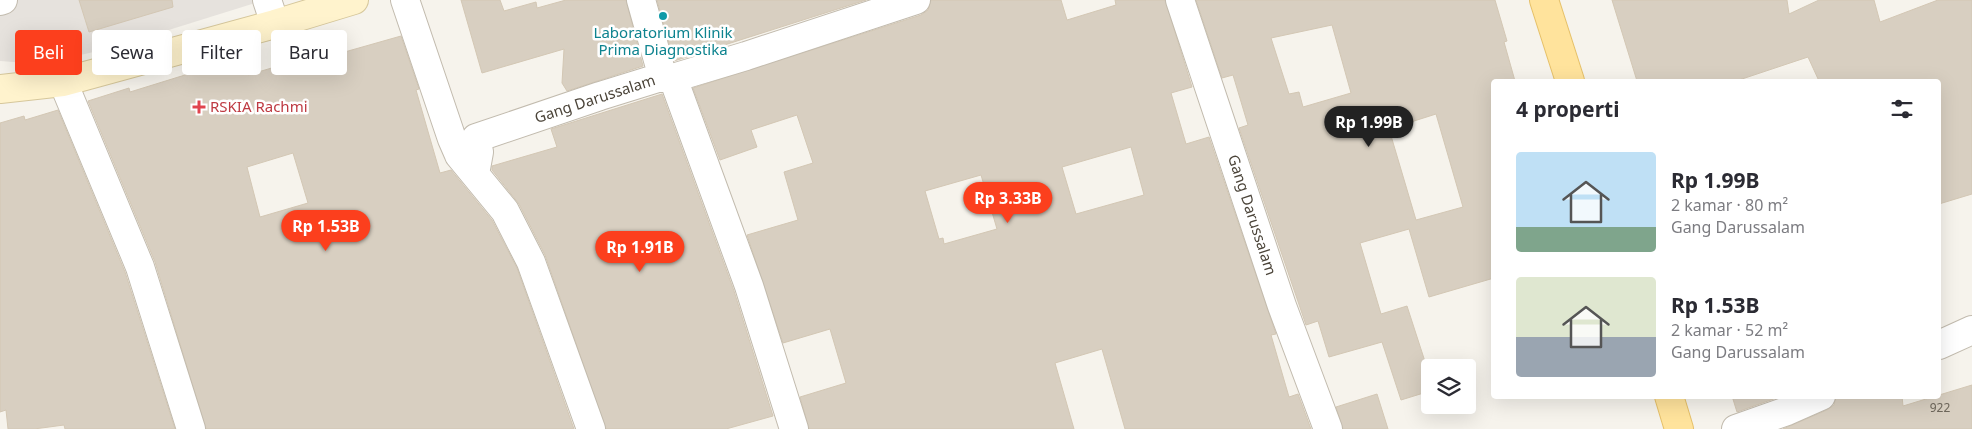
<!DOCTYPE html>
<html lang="id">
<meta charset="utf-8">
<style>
body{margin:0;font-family:"Noto Sans",sans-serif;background:#f7f7f7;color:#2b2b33;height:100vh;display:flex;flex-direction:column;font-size:19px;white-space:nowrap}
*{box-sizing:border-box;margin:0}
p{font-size:16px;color:#7c7c81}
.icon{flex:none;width:28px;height:28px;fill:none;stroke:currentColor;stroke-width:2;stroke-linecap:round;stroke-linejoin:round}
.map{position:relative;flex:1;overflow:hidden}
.details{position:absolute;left:1491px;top:79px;width:450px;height:320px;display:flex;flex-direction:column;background:#fff;border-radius:5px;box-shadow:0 5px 20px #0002}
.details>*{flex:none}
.banner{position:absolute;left:15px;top:30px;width:475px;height:45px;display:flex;gap:10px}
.fabs{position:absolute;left:1421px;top:359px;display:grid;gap:10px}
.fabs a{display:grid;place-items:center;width:55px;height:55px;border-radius:5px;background:#fff;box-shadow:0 5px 20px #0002;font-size:25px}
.price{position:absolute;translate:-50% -42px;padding:0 11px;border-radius:18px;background:#fc3f1d;color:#fff;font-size:16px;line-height:32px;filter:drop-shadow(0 1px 2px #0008)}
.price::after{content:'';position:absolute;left:50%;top:30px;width:15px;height:11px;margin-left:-8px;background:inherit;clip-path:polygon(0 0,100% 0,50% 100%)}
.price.current{background:#222;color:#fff}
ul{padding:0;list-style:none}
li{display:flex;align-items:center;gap:15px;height:125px;padding:0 25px}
li span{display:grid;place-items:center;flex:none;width:140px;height:100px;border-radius:5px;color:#555}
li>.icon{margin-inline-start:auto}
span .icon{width:60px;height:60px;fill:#fffc;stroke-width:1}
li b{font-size:21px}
h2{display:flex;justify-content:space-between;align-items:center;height:60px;padding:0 25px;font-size:21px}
.tag{padding:0 18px;border-radius:5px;background:#fff;box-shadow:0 5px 20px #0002;font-size:18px;line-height:45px}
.tag.current{background:#fc3f1d;color:#fff}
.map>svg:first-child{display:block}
</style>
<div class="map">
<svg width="1972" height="429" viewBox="0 0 1972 429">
<rect width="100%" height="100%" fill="#f6f3ec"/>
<path fill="#e6e2dd" d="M0 0H265L111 48 41 64 0 61Z"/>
<path fill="#d8cfc1" stroke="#d3c7b4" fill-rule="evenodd" d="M79 0H172L173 7 89 32Z
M461 0H500L504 11 536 2 537 8 566 0H626L643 66 567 91 562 83 564 49 482 73Z
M657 0H866L674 61Z
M931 0H1061L1067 20 1116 5 1115 0H1165L1192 87 1171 93 1186 144 1209 137 1276 334 1271 335 1289 397 1298 394 1311 429H1125L1102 349 1055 363 1074 429H809L800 397 846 383 830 329 783 343 747 235 798 220 784 172 813 163 797 115 751 130 757 147 720 160 693 88 921 15 928 10ZM1131 147 1144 195 1076 214 1062 167ZM981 175 997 229 944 244 943 238 939 239 925 191Z
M1196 0H1495L1507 41 1504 42 1515 81H1494V278L1429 297 1409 229 1360 243 1381 314 1407 306 1430 377V391L1401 400 1382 342 1329 357 1318 321 1306 325 1239 128 1248 125 1233 75 1222 78ZM1332 25 1351 93 1303 107 1299 92 1289 94 1271 38ZM1436 114 1463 207 1416 220 1389 129Z
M1612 0H1787L1789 14 1819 0H1874L1880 22 1938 0H1972V194L1939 204V81H1819L1808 57 1736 81H1637Z
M401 36 419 89 416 90 440 173 451 170 492 220 517 268 574 429H206L155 262 88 101 129 88 130 92 243 57 248 75 312 56 313 61ZM293 153 308 203 260 217 247 167Z
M662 94 734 291 773 416 726 429H606L545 255 519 204 492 170V166L557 147 551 129Z
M58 110 125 272 175 429H65L64 425 34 429H8L6 410 0 412V123L24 116 25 120Z
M1972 385V429H1783L1827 410 1834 405 1836 396H1902L1903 406Z
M1377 394 1388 429H1343L1336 407Z
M1732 396H1782L1737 412Z"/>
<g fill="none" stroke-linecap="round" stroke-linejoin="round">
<g stroke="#c2bbae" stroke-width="30">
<path id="minor" d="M267 0 275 24
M405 0 452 139 459 155 505 211 531 262 591 429
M641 0 663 78
M1180 0 1282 306 1328 429
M0 1 3 0
M673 78 749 286 794 429
M63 82 140 267 191 429
M459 155 475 174 479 152 476 138 600 96 658 78H673L746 56 916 0
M1939 345 1972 330
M1736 429 1787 411 1821 396"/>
</g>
<g stroke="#d6c79b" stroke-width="30">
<path id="secondary" d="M0 89 63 82 275 24 354 0"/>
</g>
<g stroke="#e6c16a" stroke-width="30">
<path id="primary" d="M1544 0 1570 81
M1669 396 1679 429"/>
</g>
<use href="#minor" stroke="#fff" stroke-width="28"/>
<use href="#secondary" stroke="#fff3cd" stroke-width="28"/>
<use href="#primary" stroke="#ffe39c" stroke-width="28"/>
</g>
<circle fill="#0f9aa8" stroke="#fff" stroke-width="2" cx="663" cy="16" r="5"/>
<path fill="#e0444e" stroke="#fff" stroke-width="2" d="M196.5 99.5h5v5h5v5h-5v5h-5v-5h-5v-5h5z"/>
<g text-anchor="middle" stroke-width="5" stroke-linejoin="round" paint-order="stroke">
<g font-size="12" fill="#6e675b">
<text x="1940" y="412">922</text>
</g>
<g font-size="15" fill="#0d838f" stroke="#fff">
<text x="663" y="38">Laboratorium Klinik<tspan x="663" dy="17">Prima Diagnostika</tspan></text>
</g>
<g font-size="15" fill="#4b4439" stroke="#fff">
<text transform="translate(595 99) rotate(-18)" y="5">Gang Darussalam</text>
<text transform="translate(1252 215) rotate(72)" y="5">Gang Darussalam</text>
</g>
<g font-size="15" fill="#be3a42" stroke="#fff" text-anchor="start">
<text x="210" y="112">RSKIA Rachmi</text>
</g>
</g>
</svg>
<div class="fabs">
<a><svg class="icon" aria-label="layers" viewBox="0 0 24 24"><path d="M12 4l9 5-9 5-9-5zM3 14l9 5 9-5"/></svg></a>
</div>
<b class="price current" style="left:1369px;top:148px">Rp 1.99B</b>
<b class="price" style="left:1008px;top:224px">Rp 3.33B</b>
<b class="price" style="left:326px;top:252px">Rp 1.53B</b>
<b class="price" style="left:640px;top:273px">Rp 1.91B</b>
<div class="banner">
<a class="tag current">Beli</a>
<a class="tag">Sewa</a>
<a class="tag">Filter</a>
<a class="tag">Baru</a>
</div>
<section class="details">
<h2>4 properti<svg class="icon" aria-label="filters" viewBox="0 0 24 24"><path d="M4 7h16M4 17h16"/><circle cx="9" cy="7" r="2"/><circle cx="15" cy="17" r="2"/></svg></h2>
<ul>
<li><span style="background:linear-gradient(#bfe0f5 75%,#7fa58c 0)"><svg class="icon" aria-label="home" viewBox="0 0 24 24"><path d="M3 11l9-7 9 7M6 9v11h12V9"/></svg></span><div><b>Rp 1.99B</b><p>2 kamar · 80 m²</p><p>Gang Darussalam</p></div></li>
<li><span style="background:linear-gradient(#dfe7d0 60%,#9aa5b1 0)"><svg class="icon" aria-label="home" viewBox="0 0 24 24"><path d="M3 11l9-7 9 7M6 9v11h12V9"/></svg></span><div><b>Rp 1.53B</b><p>2 kamar · 52 m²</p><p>Gang Darussalam</p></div></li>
</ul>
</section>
</div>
